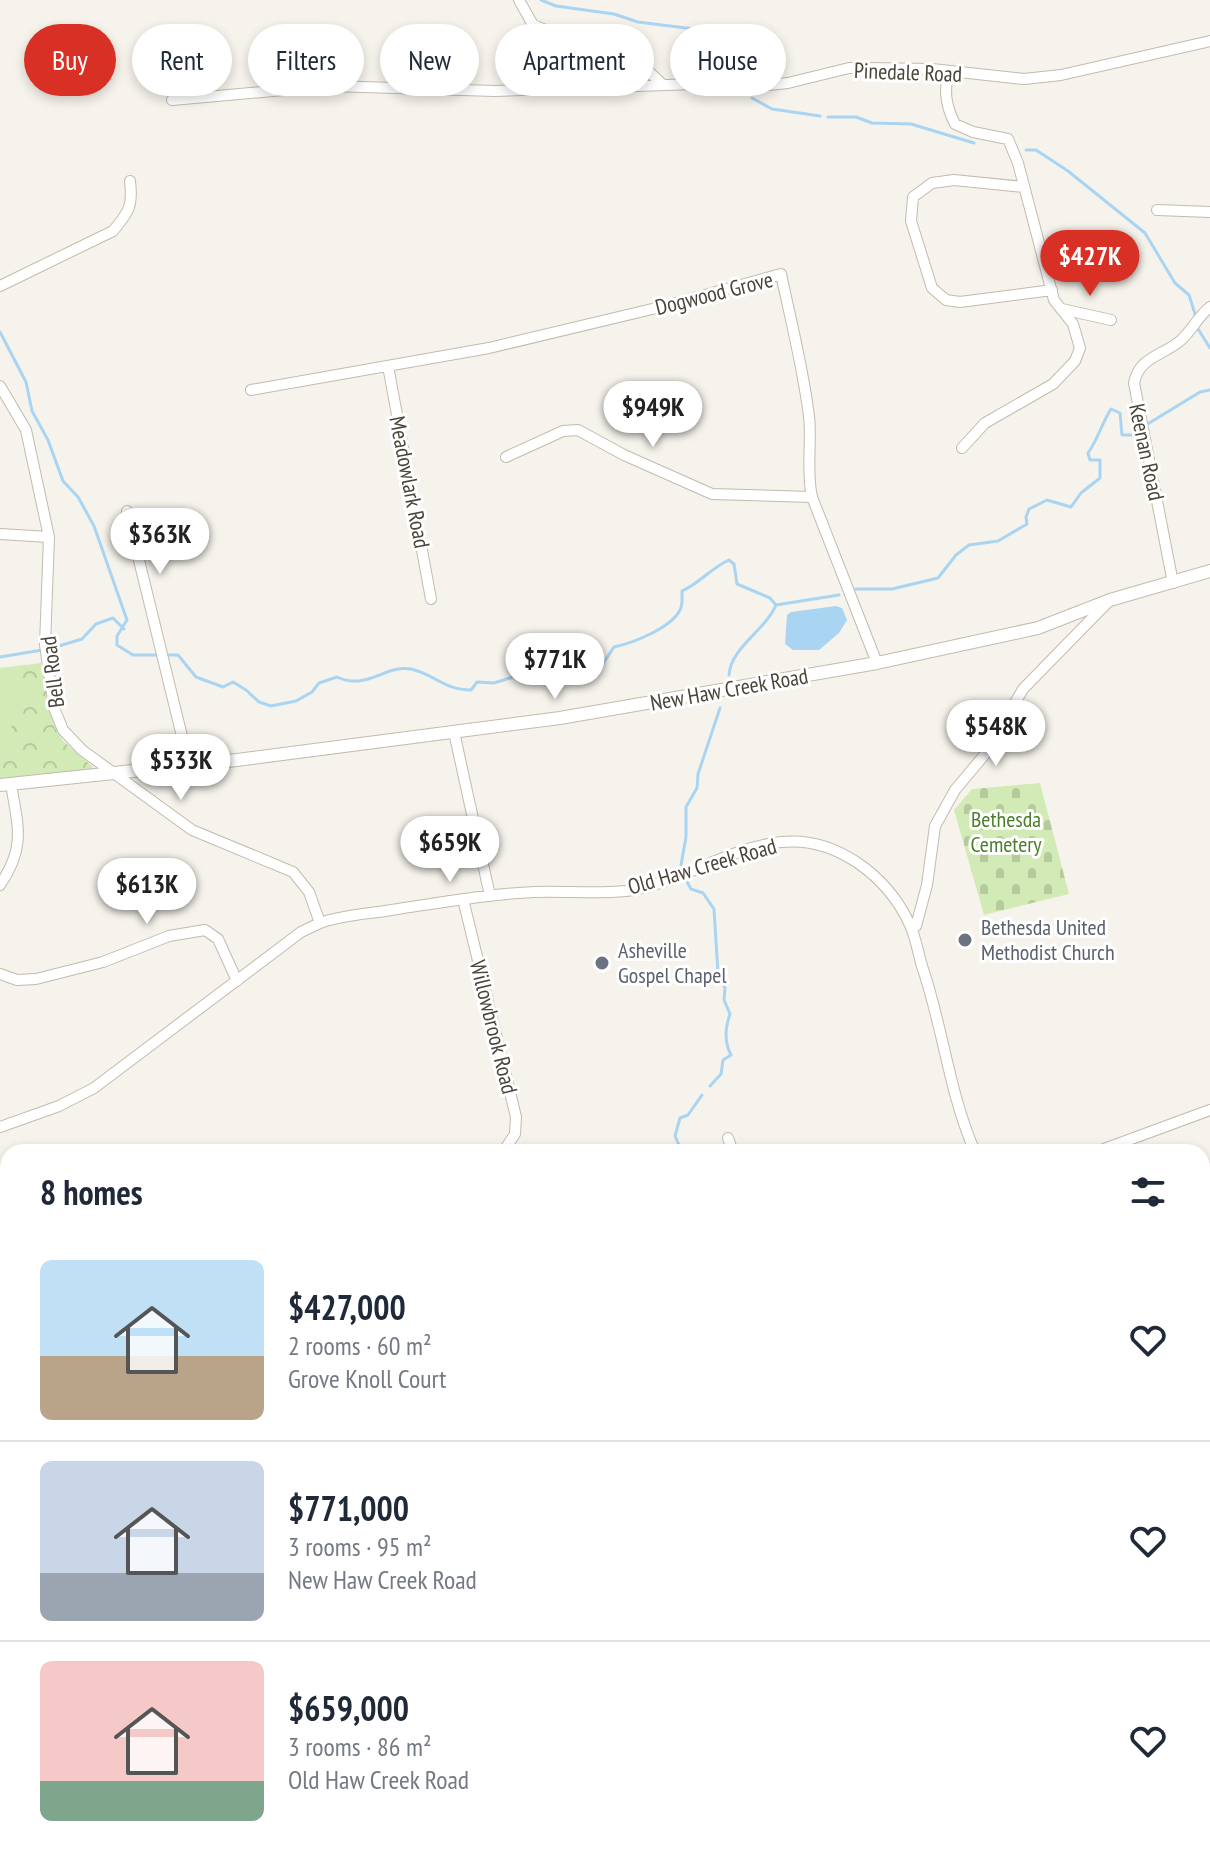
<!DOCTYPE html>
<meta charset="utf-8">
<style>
body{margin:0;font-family:"PT Sans Narrow",sans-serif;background:#f2f2f3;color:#1f2937;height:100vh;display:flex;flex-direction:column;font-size:30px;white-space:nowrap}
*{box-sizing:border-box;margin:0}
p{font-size:26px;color:#747a83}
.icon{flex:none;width:44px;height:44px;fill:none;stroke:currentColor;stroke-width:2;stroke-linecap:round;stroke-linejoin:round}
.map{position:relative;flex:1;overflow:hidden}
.details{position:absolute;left:0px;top:1144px;width:1210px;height:712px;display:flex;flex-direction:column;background:#fff;border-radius:24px 24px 0 0;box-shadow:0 4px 12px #0003}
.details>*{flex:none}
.banner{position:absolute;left:24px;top:24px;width:800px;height:72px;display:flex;gap:16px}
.price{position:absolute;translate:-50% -68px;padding:0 18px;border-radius:28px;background:#fff;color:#222;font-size:26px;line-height:52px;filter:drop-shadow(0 2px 4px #0008)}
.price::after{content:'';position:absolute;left:50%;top:48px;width:24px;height:18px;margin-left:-12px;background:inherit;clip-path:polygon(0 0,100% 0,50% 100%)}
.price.active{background:#d93025;color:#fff}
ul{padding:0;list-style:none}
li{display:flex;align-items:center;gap:24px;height:200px;padding:0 40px}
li+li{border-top:2px solid #e0e1e3}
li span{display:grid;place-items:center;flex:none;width:224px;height:160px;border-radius:12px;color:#555}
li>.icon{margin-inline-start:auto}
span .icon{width:96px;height:96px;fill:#fffc;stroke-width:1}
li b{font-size:34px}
h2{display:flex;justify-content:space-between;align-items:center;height:96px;padding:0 40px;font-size:34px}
.tag{padding:0 28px;border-radius:36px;background:#fff;box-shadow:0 4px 12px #0003;font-size:28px;line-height:72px}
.tag.active{background:#d93025;color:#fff}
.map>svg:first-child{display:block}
</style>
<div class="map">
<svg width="1210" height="1856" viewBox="0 0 1210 1856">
<defs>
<pattern id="cemetery-stones" width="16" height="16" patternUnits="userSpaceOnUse" patternTransform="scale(2)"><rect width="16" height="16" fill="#d2eab5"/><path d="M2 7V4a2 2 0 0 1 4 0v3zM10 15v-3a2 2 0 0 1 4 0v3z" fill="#b6ca9c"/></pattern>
<pattern id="park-crowns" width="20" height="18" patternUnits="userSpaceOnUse" patternTransform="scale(2)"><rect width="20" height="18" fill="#d2eab5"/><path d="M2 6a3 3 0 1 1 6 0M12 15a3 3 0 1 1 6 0" fill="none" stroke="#b6ca9c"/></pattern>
</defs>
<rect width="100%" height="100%" fill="#f6f3ec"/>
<path fill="url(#cemetery-stones)" d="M1040 783 1069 894 984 915 954 810 972 789Z"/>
<path fill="url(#park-crowns)" d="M41 663 55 728 63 741 93 767 91 770 0 780V668Z"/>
<path fill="#d2eab5" d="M23 672C23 699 19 722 0 741V674Z"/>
<path fill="#a9d4f2" d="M836 606 842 608 847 620 839 633 819 650H793L785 644 787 615 791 612Z"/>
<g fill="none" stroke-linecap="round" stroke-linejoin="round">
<path stroke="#a9d4f2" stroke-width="3" d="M541 0 556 6 614 14 638 22 710 31 738 61 740 81
M752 98 772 109 820 116
M828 117H856L872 123 911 124 974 143
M1026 150H1036L1068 171 1145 233 1175 283 1189 295 1196 317
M1198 329 1210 348
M0 332 26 382 32 411 48 440 63 481 78 497 94 526 127 620 117 636V645L133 655H178L196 677 223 687 233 682 246 690 259 702 271 706 296 701 312 692 319 683 337 677C367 691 386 664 411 669 434 674 444 690 471 690L477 682 494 683 551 665 588 672 600 668 614 647C633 643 671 628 680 610 683 605 682 597 682 591 700 583 711 568 729 560L734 564 737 584 770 598 776 605
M1146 425 1200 392 1210 390
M856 589H892L938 578 956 555 969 545 998 541 1027 524 1026 517 1029 509 1047 500 1071 507 1081 493 1100 478V460H1090L1088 453C1098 439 1102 423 1111 409L1120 413 1122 435H1135L1140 430
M776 605 839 595
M49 649 82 639 96 624 113 618 124 629
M0 657 42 650
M729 675C731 647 765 631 776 605
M681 865 686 837V807L697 788 698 774 720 708
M686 880 691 889 703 893 714 909 718 973 725 988 724 1000 730 1014C725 1028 724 1042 731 1055L723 1060 721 1074 710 1086
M682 1152 675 1136 680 1118 688 1115 702 1095
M1202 1422 1210 1419
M9 1856 13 1848"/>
<g stroke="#c2bbae" stroke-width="12">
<path id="minor" d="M519 0 533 25 647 70 662 84
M948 72C944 93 946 106 955 124L973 132 1008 139 1018 163 1054 300 1073 324 1080 348 1075 361 1053 384 985 423 962 448
M172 100 329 86 495 91 695 84 751 87 788 83 849 68H865L932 69 1024 79 1061 75 1210 41
M1024 187 954 180 932 183 913 197 911 221 932 288 946 300 960 302 1052 290
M1157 210 1210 212
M0 286 113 231C129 212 133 206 130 181
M1062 309 1111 320
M388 366 431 599
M0 386 26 430 49 537 45 645 54 708 63 730 82 750 192 830 293 872 309 892 320 923
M251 390 489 348 669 305 781 274C791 321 803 368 809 416 812 442 806 471 812 497L877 663
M506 457 563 431 578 430 624 455 712 494 812 497
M127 511 189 765
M0 534 49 537
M1173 583 1134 383C1139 357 1162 356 1180 341 1192 331 1198 316 1210 307
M454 732 490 896
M0 885C26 847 18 827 11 784
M463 899 516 1117 515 1134 503 1152
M911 927 916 926 927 885 935 826 955 790 986 753 1023 689 1109 601
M0 974 17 980 36 979 103 962 169 936 205 930 218 939 237 981
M0 1127 59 1106 94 1088 301 932 320 923C342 915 368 914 391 910 439 903 487 894 535 892 565 891 596 894 626 891 680 884 726 848 781 842 837 836 888 877 910 925 916 938 918 953 922 966 943 1027 949 1093 975 1152
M728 1138 733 1152
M1096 1152 1210 1110
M1202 1313 1210 1305
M1202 1363H1210
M1202 1502 1210 1498
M1202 1553 1210 1585
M1202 1643 1210 1636
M385 1848 405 1856
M211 1856 230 1848
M786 1856 790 1848"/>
</g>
<g stroke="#c2bbae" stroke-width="14">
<path id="tertiary" d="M0 785 237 760 560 718 877 663 1038 628 1110 600 1210 571"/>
</g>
<use href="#minor" stroke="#fff" stroke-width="10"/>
<use href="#tertiary" stroke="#fff" stroke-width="12"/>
</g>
<g fill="#6b7280" stroke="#fff" stroke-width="3">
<circle cx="965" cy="940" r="8"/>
<circle cx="602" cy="963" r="8"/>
</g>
<g text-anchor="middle" stroke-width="6" stroke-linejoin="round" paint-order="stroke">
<g font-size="22" fill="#4b4439" stroke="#fff">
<text transform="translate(908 72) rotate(2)" y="8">Pinedale Road</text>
<text transform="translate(714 293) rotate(-14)" y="8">Dogwood Grove</text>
<text transform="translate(1147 452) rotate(78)" y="8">Keenan Road</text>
<text transform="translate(410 482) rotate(79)" y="8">Meadowlark Road</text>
<text transform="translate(52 672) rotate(-97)" y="8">Bell Road</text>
<text transform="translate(729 689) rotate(-10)" y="8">New Haw Creek Road</text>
<text transform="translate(702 866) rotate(-16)" y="8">Old Haw Creek Road</text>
<text transform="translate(494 1027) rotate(76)" y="8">Willowbrook Road</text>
</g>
<g font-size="22" fill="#4a7f2a" stroke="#fff">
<text x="1006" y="827">Bethesda<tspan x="1006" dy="25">Cemetery</tspan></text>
</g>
<g font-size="22" fill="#5b616d" stroke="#fff" text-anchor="start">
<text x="981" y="935">Bethesda United<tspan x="981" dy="25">Methodist Church</tspan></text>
<text x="618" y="958">Asheville<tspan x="618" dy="25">Gospel Chapel</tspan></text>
</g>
</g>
</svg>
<b class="price active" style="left:1090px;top:298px">$427K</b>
<b class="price" style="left:653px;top:449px">$949K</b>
<b class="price" style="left:160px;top:576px">$363K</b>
<b class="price" style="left:555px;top:701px">$771K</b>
<b class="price" style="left:996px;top:768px">$548K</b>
<b class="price" style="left:181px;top:802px">$533K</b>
<b class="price" style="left:450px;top:884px">$659K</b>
<b class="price" style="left:147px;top:926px">$613K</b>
<div class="banner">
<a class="tag active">Buy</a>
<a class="tag">Rent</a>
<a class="tag">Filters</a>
<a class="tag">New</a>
<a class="tag">Apartment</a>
<a class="tag">House</a>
</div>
<section class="details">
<h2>8 homes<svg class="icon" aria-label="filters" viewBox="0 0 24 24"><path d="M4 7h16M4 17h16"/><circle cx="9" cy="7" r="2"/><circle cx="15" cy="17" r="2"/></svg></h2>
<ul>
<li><span style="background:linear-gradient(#bfe0f5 60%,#b9a48a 0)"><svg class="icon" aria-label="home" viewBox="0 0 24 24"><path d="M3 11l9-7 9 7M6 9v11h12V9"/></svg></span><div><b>$427,000</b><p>2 rooms · 60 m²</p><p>Grove Knoll Court</p></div><svg class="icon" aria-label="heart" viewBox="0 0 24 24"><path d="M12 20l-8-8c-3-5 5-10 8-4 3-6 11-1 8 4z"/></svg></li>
<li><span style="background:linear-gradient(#c9d6e8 70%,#9aa5b1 0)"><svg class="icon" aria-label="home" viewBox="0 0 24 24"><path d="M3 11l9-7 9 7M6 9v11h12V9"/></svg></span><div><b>$771,000</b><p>3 rooms · 95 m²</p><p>New Haw Creek Road</p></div><svg class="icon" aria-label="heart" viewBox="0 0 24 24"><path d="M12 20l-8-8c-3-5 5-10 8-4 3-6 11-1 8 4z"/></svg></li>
<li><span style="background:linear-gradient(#f6c9c9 75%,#7fa58c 0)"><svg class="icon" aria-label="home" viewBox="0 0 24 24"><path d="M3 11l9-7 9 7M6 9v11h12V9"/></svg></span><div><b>$659,000</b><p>3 rooms · 86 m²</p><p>Old Haw Creek Road</p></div><svg class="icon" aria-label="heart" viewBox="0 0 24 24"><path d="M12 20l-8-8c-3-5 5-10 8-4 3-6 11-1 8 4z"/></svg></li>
</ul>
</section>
</div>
